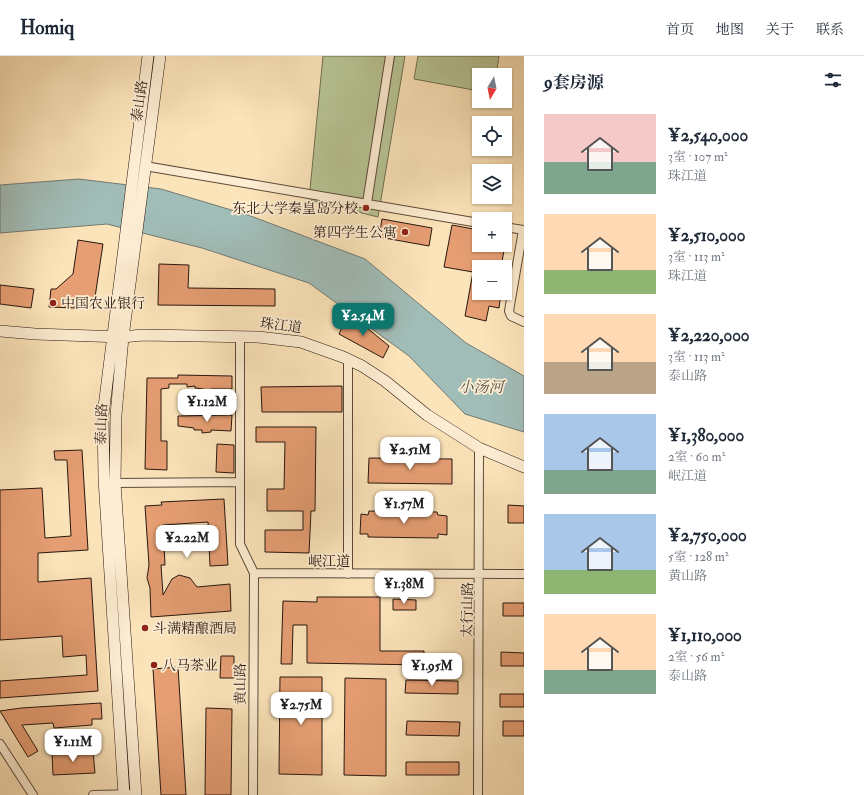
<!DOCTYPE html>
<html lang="zh">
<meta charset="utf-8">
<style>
body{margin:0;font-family:"IM FELL Double Pica","Noto Serif SC",serif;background:#f6f6f7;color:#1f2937;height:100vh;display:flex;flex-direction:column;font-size:15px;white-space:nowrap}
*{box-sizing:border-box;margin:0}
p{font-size:13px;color:#747a83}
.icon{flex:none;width:22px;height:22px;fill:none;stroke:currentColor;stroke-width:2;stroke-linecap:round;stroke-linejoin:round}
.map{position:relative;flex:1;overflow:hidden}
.drawer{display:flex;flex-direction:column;background:#fff;width:340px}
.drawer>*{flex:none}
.needle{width:26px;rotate:190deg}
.tools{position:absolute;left:472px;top:12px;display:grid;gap:8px}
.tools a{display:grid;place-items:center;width:40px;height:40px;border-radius:0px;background:#fff;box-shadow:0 1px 3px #0004;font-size:20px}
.price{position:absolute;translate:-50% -34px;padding:0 9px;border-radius:8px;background:#fff;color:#222;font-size:13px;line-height:26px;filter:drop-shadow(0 1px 2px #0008)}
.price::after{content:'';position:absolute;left:50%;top:24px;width:12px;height:9px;margin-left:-6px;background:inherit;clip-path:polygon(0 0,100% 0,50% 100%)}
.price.selected{background:#0f766e;color:#fff}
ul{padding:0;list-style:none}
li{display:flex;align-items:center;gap:12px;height:100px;padding:0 20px}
li span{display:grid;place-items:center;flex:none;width:112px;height:80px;border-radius:0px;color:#555}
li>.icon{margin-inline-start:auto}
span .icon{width:48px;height:48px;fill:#fffc;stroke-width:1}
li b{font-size:17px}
h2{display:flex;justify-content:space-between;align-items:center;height:48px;padding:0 20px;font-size:17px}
header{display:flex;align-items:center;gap:24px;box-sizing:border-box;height:56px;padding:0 20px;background:#fff;border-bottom:1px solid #e0e1e3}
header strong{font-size:19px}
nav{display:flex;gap:22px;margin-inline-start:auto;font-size:14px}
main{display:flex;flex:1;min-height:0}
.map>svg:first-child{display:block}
</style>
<header>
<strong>Homiq</strong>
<nav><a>首页</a><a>地图</a><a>关于</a><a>联系</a></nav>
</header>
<main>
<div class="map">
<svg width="524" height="739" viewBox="0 0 524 739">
<rect width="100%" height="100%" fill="#fce4ba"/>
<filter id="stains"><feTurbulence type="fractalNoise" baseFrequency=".005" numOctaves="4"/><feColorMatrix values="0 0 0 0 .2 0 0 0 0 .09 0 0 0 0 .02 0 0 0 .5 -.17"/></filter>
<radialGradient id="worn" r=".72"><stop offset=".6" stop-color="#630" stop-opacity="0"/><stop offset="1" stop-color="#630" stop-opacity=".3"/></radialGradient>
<path fill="#b8c595" stroke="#706e52" d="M323 0H405L378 161 309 144Z
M418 0H499L496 19H479V35L414 23Z"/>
<path fill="#a1bdb8" stroke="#717a74" d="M79 123 161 133 248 159 365 203 466 287 524 320V376L465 358 409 300 309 227 202 192 107 168 0 177V129Z"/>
<path fill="#e69e73" stroke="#28160f" d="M382 163 432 172 429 190 379 181Z
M452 169 479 174V189H505L501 211H479V237H501L499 252 489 250 486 265 465 260 473 216 444 211Z
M78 184 103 188 94 248 75 241V252L49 251 51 233H56L73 218Z
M159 208 189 209 188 232 275 233V250L158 249Z
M0 229 34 233 31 252 0 248Z
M348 258 356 263 389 290 383 302 339 278Z
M178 319 232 320V333H211V335H203V333L195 332V330L187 331V328H169V332L161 333V385H167V414L145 413 147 322H178Z
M342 330V356H262L261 331Z
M232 359 231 375 211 374V376L202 377V374H194V372L178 370V360Z
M256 371H316L315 455H311L309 497 265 496V474H303V455H267V433H284L285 386H256Z
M217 388 234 389V417L216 416Z
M82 394 88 494 38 497V526L91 522 98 635 0 642V625L87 619 86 599 63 601 62 580 0 584V434L42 432 45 482 71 480 67 404H55L54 395Z
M369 402 452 403V428L368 427Z
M224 443 228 509 210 510 208 466 163 469 165 509H161L163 539 172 523 179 519 190 522 197 531 230 528 231 555 151 561 150 532 147 522 149 509 145 450 162 449 161 446Z
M508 449 524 450V467H508Z
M369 455 437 456 438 459 447 460V479L438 478V482L368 481V478H360L361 458 368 459Z
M317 541H380V595H424V609L307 607V569H293L292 608H281L283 545 317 546Z
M393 543 416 544V554H393Z
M503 547H524V560H503Z
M501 596 524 597V610H501Z
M221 600H234V622H220Z
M178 611 186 739H161L153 613Z
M280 621H322V719L279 718Z
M345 622 386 623V720L344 719Z
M406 624 458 625V638L405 637Z
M500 638H524V651H500Z
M101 647 102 663H92V669L54 672 53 667 22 669 38 695 28 701 0 655 21 652Z
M206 652 232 653 231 739H205Z
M407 665 460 666 459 680 406 679Z
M503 665H524V680H503Z
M93 695 95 717 53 719 52 698Z
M406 706H459V719H406Z"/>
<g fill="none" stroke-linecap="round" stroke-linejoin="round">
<g stroke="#5d4a3a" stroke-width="10">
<path id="street" d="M145 110 479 167
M367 147 390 0
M505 171 524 174
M523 174 509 255 511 260 524 266
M240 280V488L254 517 253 739
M115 427 240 426
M254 517 524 518
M348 518V303
M0 688 33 739
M93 739 136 738
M478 739 479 392"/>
</g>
<g stroke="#28160f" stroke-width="12">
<path id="secondary" d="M0 275 35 278 123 281 142 279 258 281 301 286 343 301 362 310 385 325 427 359 479 392 524 411
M124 739 104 423 103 359 148 0
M136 739 115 427 116 359 123 281 160 0"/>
</g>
<use href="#street" stroke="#fdedd2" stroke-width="8"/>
<use href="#secondary" stroke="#fdedd2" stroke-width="11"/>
</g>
<g fill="#8f2418" stroke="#fdedd2" stroke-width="1.5">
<circle cx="366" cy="152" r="4"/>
<circle cx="405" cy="176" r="4"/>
<circle cx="53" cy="247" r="4"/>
<circle cx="145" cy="572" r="4"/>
<circle cx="154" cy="609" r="4"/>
</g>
<g text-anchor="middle" stroke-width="3.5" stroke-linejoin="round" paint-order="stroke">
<g font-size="14" fill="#28160f" stroke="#fdedd2">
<text transform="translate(139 45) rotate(-82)" y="5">泰山路</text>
<text transform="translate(281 269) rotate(7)" y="5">珠江道</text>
<text transform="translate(101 368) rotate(-88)" y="5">泰山路</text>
<text x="329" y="510">岷江道</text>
<text transform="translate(467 554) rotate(-89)" y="5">太行山路</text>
<text transform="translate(240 628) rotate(-90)" y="5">黄山路</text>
</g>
<g font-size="14" fill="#28160f" stroke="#fdedd2" text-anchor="start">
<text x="358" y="157" text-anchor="end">东北大学秦皇岛分校</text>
<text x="397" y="181" text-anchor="end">第四学生公寓</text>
<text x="61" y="252">中国农业银行</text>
<text x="153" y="577">斗满精酿酒局</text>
<text x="162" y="614">八马茶业</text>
</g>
<g font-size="15" font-style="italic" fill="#52504a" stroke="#fdedd2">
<text x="481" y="336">小汤河</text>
</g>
</g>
<rect width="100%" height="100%" filter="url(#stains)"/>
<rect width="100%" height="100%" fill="url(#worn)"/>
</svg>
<div class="tools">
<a><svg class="needle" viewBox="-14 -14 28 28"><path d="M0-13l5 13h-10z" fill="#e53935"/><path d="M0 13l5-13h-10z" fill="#747a83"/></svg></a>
<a><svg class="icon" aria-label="locate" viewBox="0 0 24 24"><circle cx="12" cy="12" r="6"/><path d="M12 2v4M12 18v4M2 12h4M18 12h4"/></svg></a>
<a><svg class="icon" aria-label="layers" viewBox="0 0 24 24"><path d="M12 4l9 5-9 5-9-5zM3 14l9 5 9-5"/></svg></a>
<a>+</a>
<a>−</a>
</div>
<b class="price selected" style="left:363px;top:281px">¥2.54M</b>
<b class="price" style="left:207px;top:367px">¥1.12M</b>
<b class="price" style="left:410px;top:415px">¥2.51M</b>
<b class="price" style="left:404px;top:469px">¥1.57M</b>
<b class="price" style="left:187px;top:503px">¥2.22M</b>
<b class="price" style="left:404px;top:549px">¥1.38M</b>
<b class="price" style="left:432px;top:631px">¥1.95M</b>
<b class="price" style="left:301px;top:670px">¥2.75M</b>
<b class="price" style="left:73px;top:707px">¥1.11M</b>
</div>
<section class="drawer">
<h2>9套房源<svg class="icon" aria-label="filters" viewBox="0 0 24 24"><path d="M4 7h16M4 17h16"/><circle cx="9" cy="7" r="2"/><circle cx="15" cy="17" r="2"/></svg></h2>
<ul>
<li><span style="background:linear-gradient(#f6c9c9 60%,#7fa58c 0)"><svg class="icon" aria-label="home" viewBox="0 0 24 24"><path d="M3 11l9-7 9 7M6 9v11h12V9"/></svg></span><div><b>¥2,540,000</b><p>3室 · 107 m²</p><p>珠江道</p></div></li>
<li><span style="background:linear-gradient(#ffd9b3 70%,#8fb573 0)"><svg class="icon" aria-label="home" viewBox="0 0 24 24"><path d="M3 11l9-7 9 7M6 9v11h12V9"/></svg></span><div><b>¥2,510,000</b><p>3室 · 113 m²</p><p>珠江道</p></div></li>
<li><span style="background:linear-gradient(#ffd9b3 60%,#b9a48a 0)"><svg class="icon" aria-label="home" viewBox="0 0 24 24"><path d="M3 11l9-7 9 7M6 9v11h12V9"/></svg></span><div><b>¥2,220,000</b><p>3室 · 113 m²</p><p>泰山路</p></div></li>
<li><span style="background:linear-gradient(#a9c7e8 70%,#7fa58c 0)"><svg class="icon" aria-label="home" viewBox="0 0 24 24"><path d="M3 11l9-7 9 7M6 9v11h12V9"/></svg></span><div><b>¥1,380,000</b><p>2室 · 60 m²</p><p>岷江道</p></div></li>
<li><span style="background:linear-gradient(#a9c7e8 70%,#8fb573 0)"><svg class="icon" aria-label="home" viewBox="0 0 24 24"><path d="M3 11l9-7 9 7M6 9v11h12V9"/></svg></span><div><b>¥2,750,000</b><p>5室 · 128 m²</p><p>黄山路</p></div></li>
<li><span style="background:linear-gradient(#ffd9b3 70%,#7fa58c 0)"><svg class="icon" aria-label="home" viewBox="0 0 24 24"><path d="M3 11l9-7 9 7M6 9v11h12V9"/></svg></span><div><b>¥1,110,000</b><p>2室 · 56 m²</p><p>泰山路</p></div></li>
</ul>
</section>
</main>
